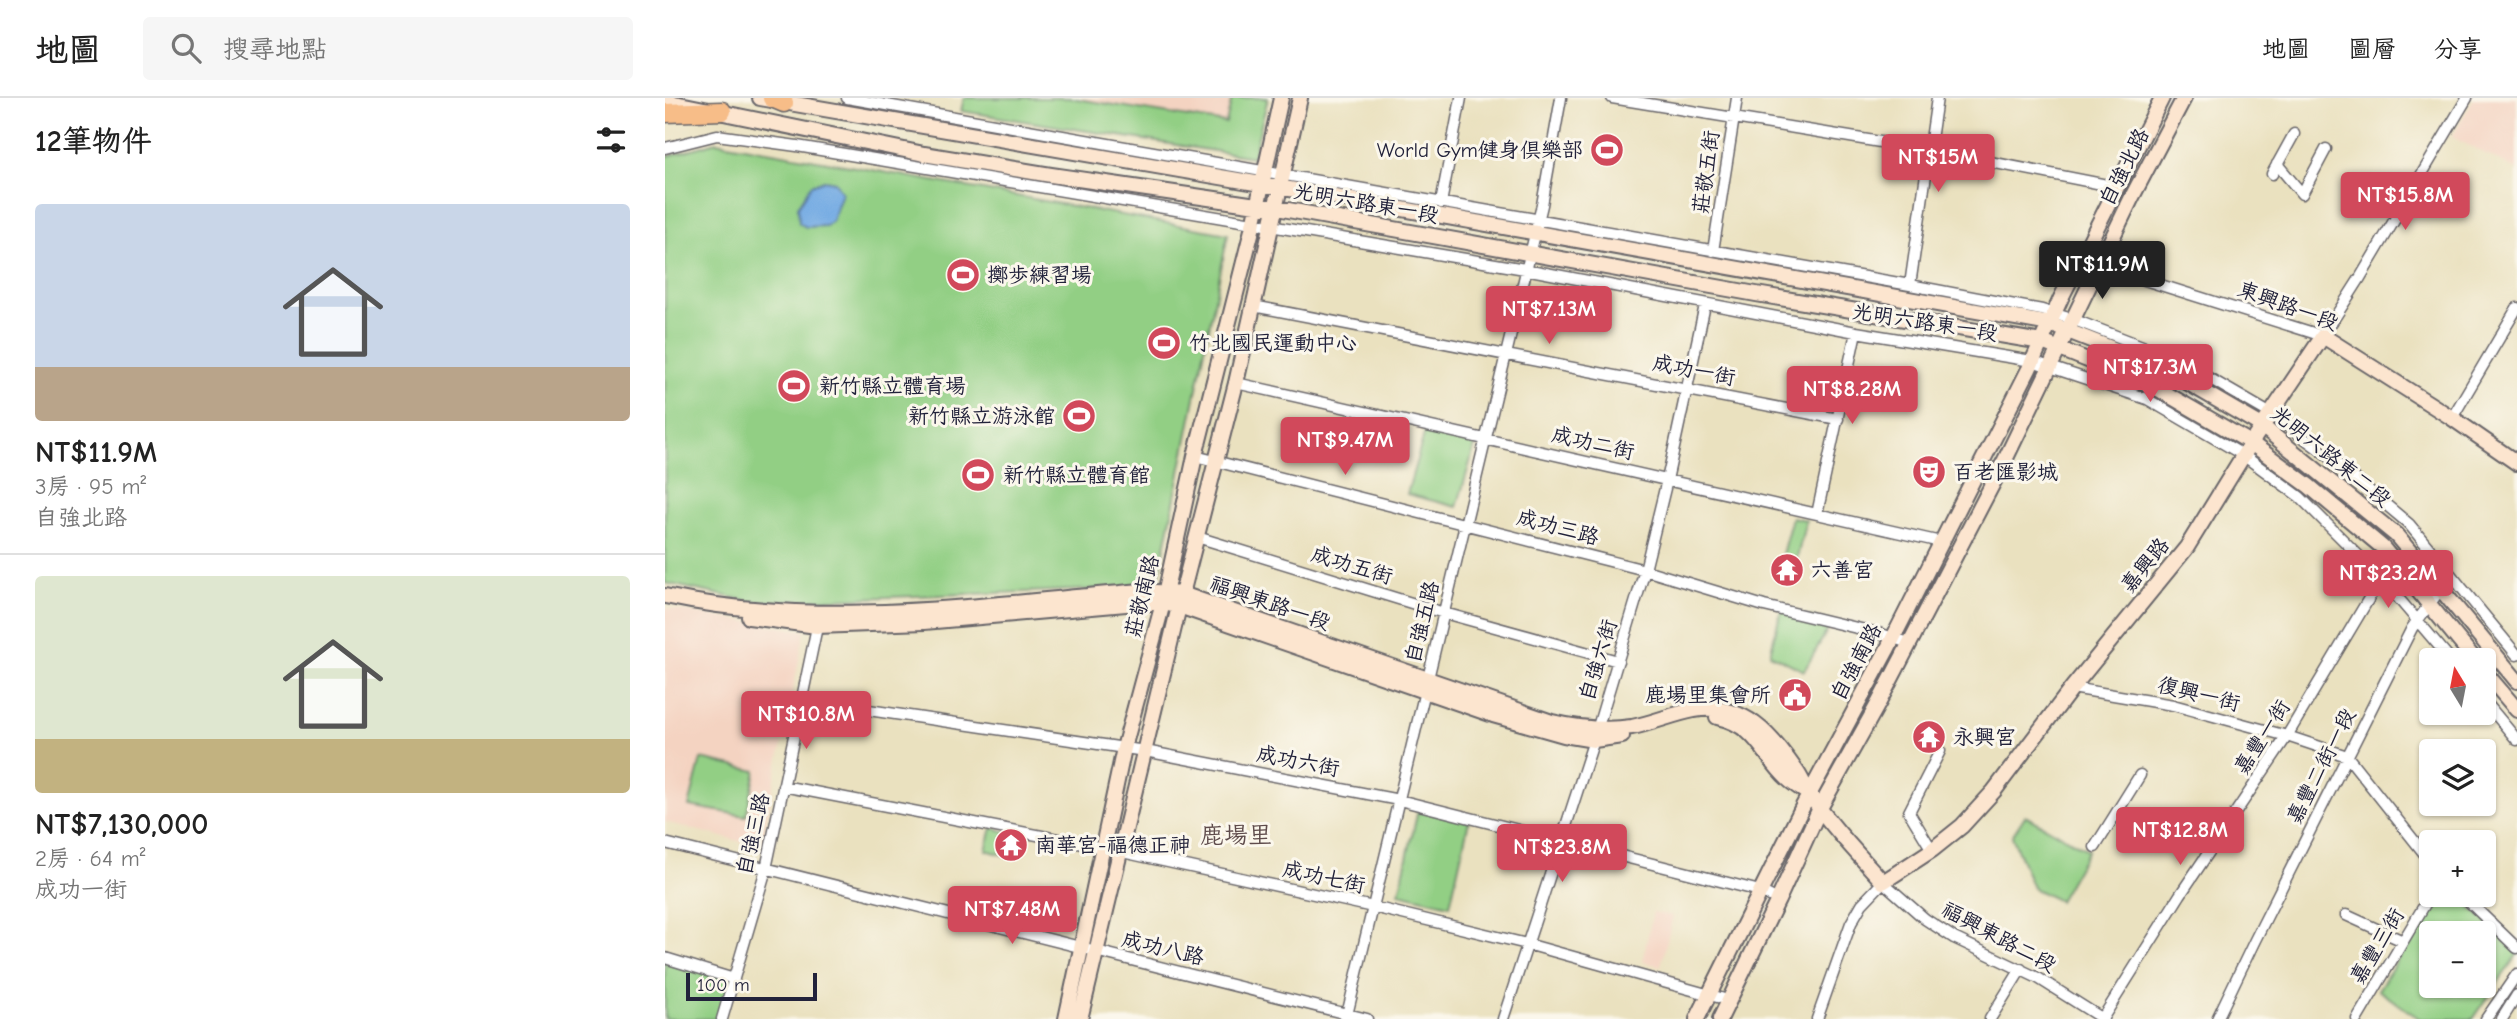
<!DOCTYPE html>
<html lang="zh-TW">
<meta charset="utf-8">
<style>
body{margin:0;font-family:"Comic Neue","LXGW WenKai TC",sans-serif;background:#f6f6f6;color:#222;height:100vh;display:flex;flex-direction:column;font-size:26px;white-space:nowrap}
*{box-sizing:border-box;margin:0}
p{font-size:23px;color:#767676}
.icon{flex:none;width:38px;height:38px;fill:none;stroke:currentColor;stroke-width:2;stroke-linecap:round;stroke-linejoin:round}
.map{position:relative;flex:1;overflow:hidden}
.panel{display:flex;flex-direction:column;background:#fff;width:665px}
.panel>*{flex:none}
.needle{width:46px;rotate:350deg}
.fabs{position:absolute;left:1754px;top:550px;display:grid;gap:14px}
.fabs a{display:grid;place-items:center;width:77px;height:77px;border-radius:7px;background:#fff;box-shadow:0 2px 5px #0004;font-size:35px}
.scale{position:absolute;left:21px;bottom:18px;width:131px;box-sizing:border-box;padding-left:7px;border:4px solid #22223b;border-top:0;font-size:19px;line-height:24px;white-space:nowrap;color:#22223b;-webkit-text-stroke:5px #fbf7ec;paint-order:stroke}
.price{position:absolute;translate:-50% -60px;padding:0 16px;border-radius:7px;background:#d1495b;color:#fff;font-size:23px;line-height:46px;filter:drop-shadow(0 2px 4px #0008)}
.price::after{content:'';position:absolute;left:50%;top:42px;width:21px;height:16px;margin-left:-10px;background:inherit;clip-path:polygon(0 0,100% 0,50% 100%)}
.price.on{background:#222;color:#fff}
ul{padding:0;list-style:none}
li{display:grid;align-content:center;gap:14px;height:371px;padding:0 35px}
li+li{border-top:2px solid #e0e0e0}
li span{display:grid;place-items:center;height:217px;border-radius:7px;color:#555}
li>.icon{margin-inline-start:auto}
span .icon{width:126px;height:126px;fill:#fffc;stroke-width:1}
li b{font-size:30px}
h2{display:flex;justify-content:space-between;align-items:center;height:84px;padding:0 35px;font-size:30px}
header{display:flex;align-items:center;gap:42px;box-sizing:border-box;height:98px;padding:0 35px;background:#fff;border-bottom:2px solid #e0e0e0}
header strong{font-size:33px}
nav{display:flex;gap:38px;margin-inline-start:auto;font-size:24px}
.search{width:490px;height:63px;background:#f6f6f6;display:flex;align-items:center;gap:18px;box-sizing:border-box;padding:0 24px;border-radius:7px;color:#767676;font-size:26px}
main{display:flex;flex:1;min-height:0}
.map>svg:first-child{display:block}
</style>
<header>
<strong>地圖</strong>
<div class="search"><svg class="icon" aria-label="search" viewBox="0 0 24 24"><circle cx="10" cy="10" r="6"/><path d="M15 15l6 6"/></svg>搜尋地點</div>
<nav><a>地圖</a><a>圖層</a><a>分享</a></nav>
</header>
<main>
<section class="panel">
<h2>12筆物件<svg class="icon" aria-label="filters" viewBox="0 0 24 24"><path d="M4 7h16M4 17h16"/><circle cx="9" cy="7" r="2"/><circle cx="15" cy="17" r="2"/></svg></h2>
<ul>
<li><span style="background:linear-gradient(#c9d6e8 75%,#b9a48a 0)"><svg class="icon" aria-label="home" viewBox="0 0 24 24"><path d="M3 11l9-7 9 7M6 9v11h12V9"/></svg></span><div><b>NT$11.9M</b><p>3房 · 95 m²</p><p>自強北路</p></div></li>
<li><span style="background:linear-gradient(#dfe7d0 75%,#c2b280 0)"><svg class="icon" aria-label="home" viewBox="0 0 24 24"><path d="M3 11l9-7 9 7M6 9v11h12V9"/></svg></span><div><b>NT$7,130,000</b><p>2房 · 64 m²</p><p>成功一街</p></div></li>
</ul>
</section>
<div class="map">
<svg width="1852" height="921" viewBox="0 0 1852 921">
<rect width="100%" height="100%" fill="#fbf7ec"/>
<filter id="ink" filterUnits="userSpaceOnUse"><feTurbulence type="fractalNoise" baseFrequency=".0143" numOctaves="2"/><feDisplacementMap in="SourceGraphic" scale="14" xChannelSelector="R" yChannelSelector="G"/><feConvolveMatrix kernelMatrix="1 2 1 2 8 2 1 2 1" color-interpolation-filters="sRGB"/></filter>
<filter id="wash" filterUnits="userSpaceOnUse"><feTurbulence type="fractalNoise" baseFrequency=".00686" numOctaves="4" result="noise"/><feDisplacementMap in="SourceGraphic" scale="28" xChannelSelector="R" yChannelSelector="G"/><feGaussianBlur stdDeviation="1.57" result="paint"/><feColorMatrix in="noise" values="0 0 0 0 0 0 0 0 0 0 0 0 0 0 0 0 0 1.4 0 .05"/><feComposite in="paint" operator="in"/></filter>
<g filter="url(#wash)">
<rect width="100%" height="100%" fill="#eae1bf"/>
<path fill="#f4d3c1" d="M298 0H585L574 44 297 3Z
M1809 0H1852V72L1787 39Z
M0 510 140 533 96 749 0 724Z
M988 814 1008 818 996 868 977 864Z"/>
<path fill="#92cf84" stroke="#5a7860" stroke-width="2" fill-rule="evenodd" d="M299 0H406L561 25 567 0H603L588 59 296 13Z
M51 44 563 136 492 489 88 504 0 485V59Z
M760 333 810 347 792 409 742 396Z
M1127 419 1141 422 1131 464 1116 460Z
M1116 512 1167 524 1139 573 1105 556Z
M36 661 91 673 81 718 24 708Z
M753 712 804 723 785 807 734 795Z
M1360 718 1423 752 1394 803 1368 790 1347 738Z
M327 730 355 737 349 760 321 752Z
M1775 796H1791L1852 852V857L1808 921H1755L1713 892ZM1766 835H1818V887H1766Z
M0 860 69 881 57 921H0Z"/>
<path fill="#75abe3" stroke="#4c668f" stroke-width="2" d="M159 82 170 84 177 95 167 123 161 128 141 129 134 125 133 109 146 87Z"/>
</g>
<g filter="url(#ink)">
<g fill="none" stroke-linecap="round" stroke-linejoin="round">
<g stroke="#686569" stroke-width="13">
<path id="street" d="M182 0 1245 187 1377 212 1407 221 1511 261 1606 316 1662 357 1744 426 1852 557
M947 0 1264 52 1452 89
M0 50 52 37 132 48 860 171 1191 234 1367 263 1482 301 1578 357 1635 399 1716 480 1786 562
M1612 66 1637 96 1661 51
M1607 76 1629 36
M776 105 796 0
M1048 153 1072 0
M1435 168 1658 238 1695 180 1802 0
M1245 187 1272 0
M588 208 1173 321
M571 285 1276 444
M1787 320 1852 210
M530 358 980 472 1099 508 1213 535 1244 545
M1152 416 1191 234
M532 439 779 515 953 563
M1407 590 1508 607 1622 638 1682 658 1766 764
M1818 601 1852 642
M136 602 480 653 734 702 1095 793 1113 802
M118 688 439 750 708 809 862 846 1063 902
M0 745 702 921
M1430 749 1475 677
M1267 752 1244 714 1275 653
M1796 796 1852 850
M1681 817 1738 843
M0 860 69 881
M57 921 101 771 153 524
M681 921 877 107 896 0
M838 921 929 642 980 472 1002 382 1040 207
M1152 921 1186 825 1197 806 1218 784 1260 821 1289 840 1373 880 1438 921
M1325 921 1356 871
M1437 921 1515 797 1622 638 1716 480
M1552 921 1590 842 1747 530 1786 477
M1692 921 1766 796
M1821 921 1852 876
M1837 921 1852 897"/>
</g>
<g stroke="#686569" stroke-width="18">
<path id="secondary" d="M95 0 596 86 1385 226 1499 271 1597 328 1731 437 1852 583
M0 3 259 56 386 77 612 110 1091 196 1377 244 1488 288 1586 345 1644 388 1717 449 1810 562
M0 498C158 532 320 506 478 493L517 496 887 624C913 630 939 633 967 629 988 625 1008 616 1029 612 1079 604 1106 636 1132 674 1137 681 1140 690 1145 697 1166 728 1193 756 1218 784L1267 752 1297 728 1329 693 1407 590 1522 449 1586 345 1658 238 1787 320 1852 365
M84 519 152 528 259 524 472 505H498L514 508 828 617 899 637 929 642 957 638
M1818 572 1852 612
M1052 619C1093 628 1097 657 1123 681 1128 686 1135 690 1141 694
M401 921 459 650 498 505 530 358 587 132 616 0
M415 921 517 496 571 285 635 0
M1032 921 1138 708 1222 552 1364 271 1396 200 1497 0
M1055 921 1113 802 1155 710 1213 606 1340 362 1467 99 1519 0"/>
</g>
<g stroke="#686569" stroke-width="21">
<path id="highway" d="M107 0 119 5
M0 15 57 13"/>
</g>
<use href="#street" stroke="#fff" stroke-width="10"/>
<use href="#secondary" stroke="#fce5cf" stroke-width="14"/>
<use href="#highway" stroke="#f7bd88" stroke-width="18"/>
</g>
</g>
<defs>
<g id="stadium-disc" transform="scale(1.75)"><circle r="9.5" fill="#d1495b" stroke="#fbf7ec"/><path d="M0-5a6.5 5 0 1 0 0 10a6.5 5 0 1 0 0-10ZM-3.5-1.8h7v3.6h-7Z" fill="#fff"/></g>
<g id="theatre-disc" transform="scale(1.75)"><circle r="9.5" fill="#d1495b" stroke="#fbf7ec"/><path d="M-5-5.5Q0-4 5-5.5V0Q5 5 0 6Q-5 5-5 0ZM-3.3-2.5H-1v1.5H-3.3ZM1-2.5H3.3v1.5H1ZM-2.8 1Q0 5.5 2.8 1Z" fill="#fff"/></g>
<g id="temple-disc" transform="scale(1.75)"><circle r="9.5" fill="#d1495b" stroke="#fbf7ec"/><path d="M0-6L5-2H3V0L6.5 2.5H4V6H1.5V3h-3V6H-4V2.5H-6.5L-3 0V-2H-5Z" fill="#fff"/></g>
<g id="civic-disc" transform="scale(1.75)"><circle r="9.5" fill="#d1495b" stroke="#fbf7ec"/><path d="M-.6-6.5H3V-4.5H.6V-3L4-1V1h2V6H-6V1h2V-1L-.6-3ZM-1.2 2.5V6h2.4V2.5Z" fill="#fff"/></g>
</defs>
<g fill-rule="evenodd">
<use href="#stadium-disc" x="942" y="52"/>
<use href="#stadium-disc" x="298" y="177"/>
<use href="#stadium-disc" x="499" y="245"/>
<use href="#stadium-disc" x="129" y="288"/>
<use href="#stadium-disc" x="414" y="318"/>
<use href="#theatre-disc" x="1264" y="374"/>
<use href="#stadium-disc" x="313" y="377"/>
<use href="#temple-disc" x="1122" y="472"/>
<use href="#civic-disc" x="1130" y="597"/>
<use href="#temple-disc" x="1264" y="639"/>
<use href="#temple-disc" x="346" y="747"/>
</g>
<g text-anchor="middle" stroke-width="6" stroke-linejoin="round" paint-order="stroke">
<g font-size="21" fill="#22223b" stroke="#fbf7ec" text-anchor="start">
<text x="918" y="59" text-anchor="end">World Gym健身俱樂部</text>
<text x="322" y="184">擲歩練習場</text>
<text x="524" y="252">竹北國民運動中心</text>
<text x="154" y="295">新竹縣立體育場</text>
<text x="390" y="325" text-anchor="end">新竹縣立游泳館</text>
<text x="1288" y="381">百老匯影城</text>
<text x="338" y="384">新竹縣立體育館</text>
<text x="1146" y="479">六善宮</text>
<text x="1106" y="604" text-anchor="end">鹿場里集會所</text>
<text x="1288" y="646">永興宮</text>
<text x="370" y="754">南華宮-福德正神</text>
</g>
<g font-size="21" fill="#22223b" stroke="#fbf7ec">
<text transform="translate(1459 69) rotate(-63)" y="7">自強北路</text>
<text transform="translate(1041 74) rotate(-82)" y="7">莊敬五街</text>
<text transform="translate(701 105) rotate(10)" y="7">光明六路東一段</text>
<text transform="translate(1623 208) rotate(20)" y="7">東興路一段</text>
<text transform="translate(1260 224) rotate(9)" y="7">光明六路東一段</text>
<text transform="translate(1029 272) rotate(11)" y="7">成功一街</text>
<text transform="translate(928 345) rotate(13)" y="7">成功二街</text>
<text transform="translate(1666 358) rotate(39)" y="7">光明六路東二段</text>
<text transform="translate(893 429) rotate(15)" y="7">成功三路</text>
<text transform="translate(687 467) rotate(17)" y="7">成功五街</text>
<text transform="translate(1480 467) rotate(-51)" y="7">嘉興路</text>
<text transform="translate(477 498) rotate(-76)" y="7">莊敬南路</text>
<text transform="translate(605 505) rotate(19)" y="7">福興東路一段</text>
<text transform="translate(757 524) rotate(-76)" y="7">自強五路</text>
<text transform="translate(933 562) rotate(-73)" y="7">自強六街</text>
<text transform="translate(1191 564) rotate(-62)" y="7">自強南路</text>
<text transform="translate(1534 596) rotate(14)" y="7">復興一街</text>
<text transform="translate(1597 639) rotate(-57)" y="7">嘉豐一街</text>
<text transform="translate(633 663) rotate(11)" y="7">成功六街</text>
<text transform="translate(1656 668) rotate(-63)" y="7">嘉豐二街一段</text>
<text transform="translate(88 736) rotate(-77)" y="7">自強三路</text>
<text transform="translate(659 779) rotate(12)" y="7">成功七街</text>
<text transform="translate(1334 839) rotate(28)" y="7">福興東路二段</text>
<text transform="translate(1712 848) rotate(-59)" y="7">嘉豐三街</text>
<text transform="translate(498 850) rotate(14)" y="7">成功八路</text>
</g>
<g font-size="24" fill="#5f4c4c" stroke="#fbf7ec">
<text x="571" y="745">鹿場里</text>
</g>
</g>
</svg>
<div class="fabs">
<a><svg class="needle" viewBox="-14 -14 28 28"><path d="M0-13l5 13h-10z" fill="#e53935"/><path d="M0 13l5-13h-10z" fill="#767676"/></svg></a>
<a><svg class="icon" aria-label="layers" viewBox="0 0 24 24"><path d="M12 4l9 5-9 5-9-5zM3 14l9 5 9-5"/></svg></a>
<a>+</a>
<a>−</a>
</div>
<div class="scale">100 m</div>
<b class="price" style="left:1273px;top:96px">NT$15M</b>
<b class="price" style="left:1740px;top:134px">NT$15.8M</b>
<b class="price on" style="left:1437px;top:203px">NT$11.9M</b>
<b class="price" style="left:884px;top:248px">NT$7.13M</b>
<b class="price" style="left:1485px;top:306px">NT$17.3M</b>
<b class="price" style="left:1187px;top:328px">NT$8.28M</b>
<b class="price" style="left:680px;top:379px">NT$9.47M</b>
<b class="price" style="left:1723px;top:512px">NT$23.2M</b>
<b class="price" style="left:141px;top:653px">NT$10.8M</b>
<b class="price" style="left:1515px;top:769px">NT$12.8M</b>
<b class="price" style="left:897px;top:786px">NT$23.8M</b>
<b class="price" style="left:347px;top:848px">NT$7.48M</b>
</div>
</main>
